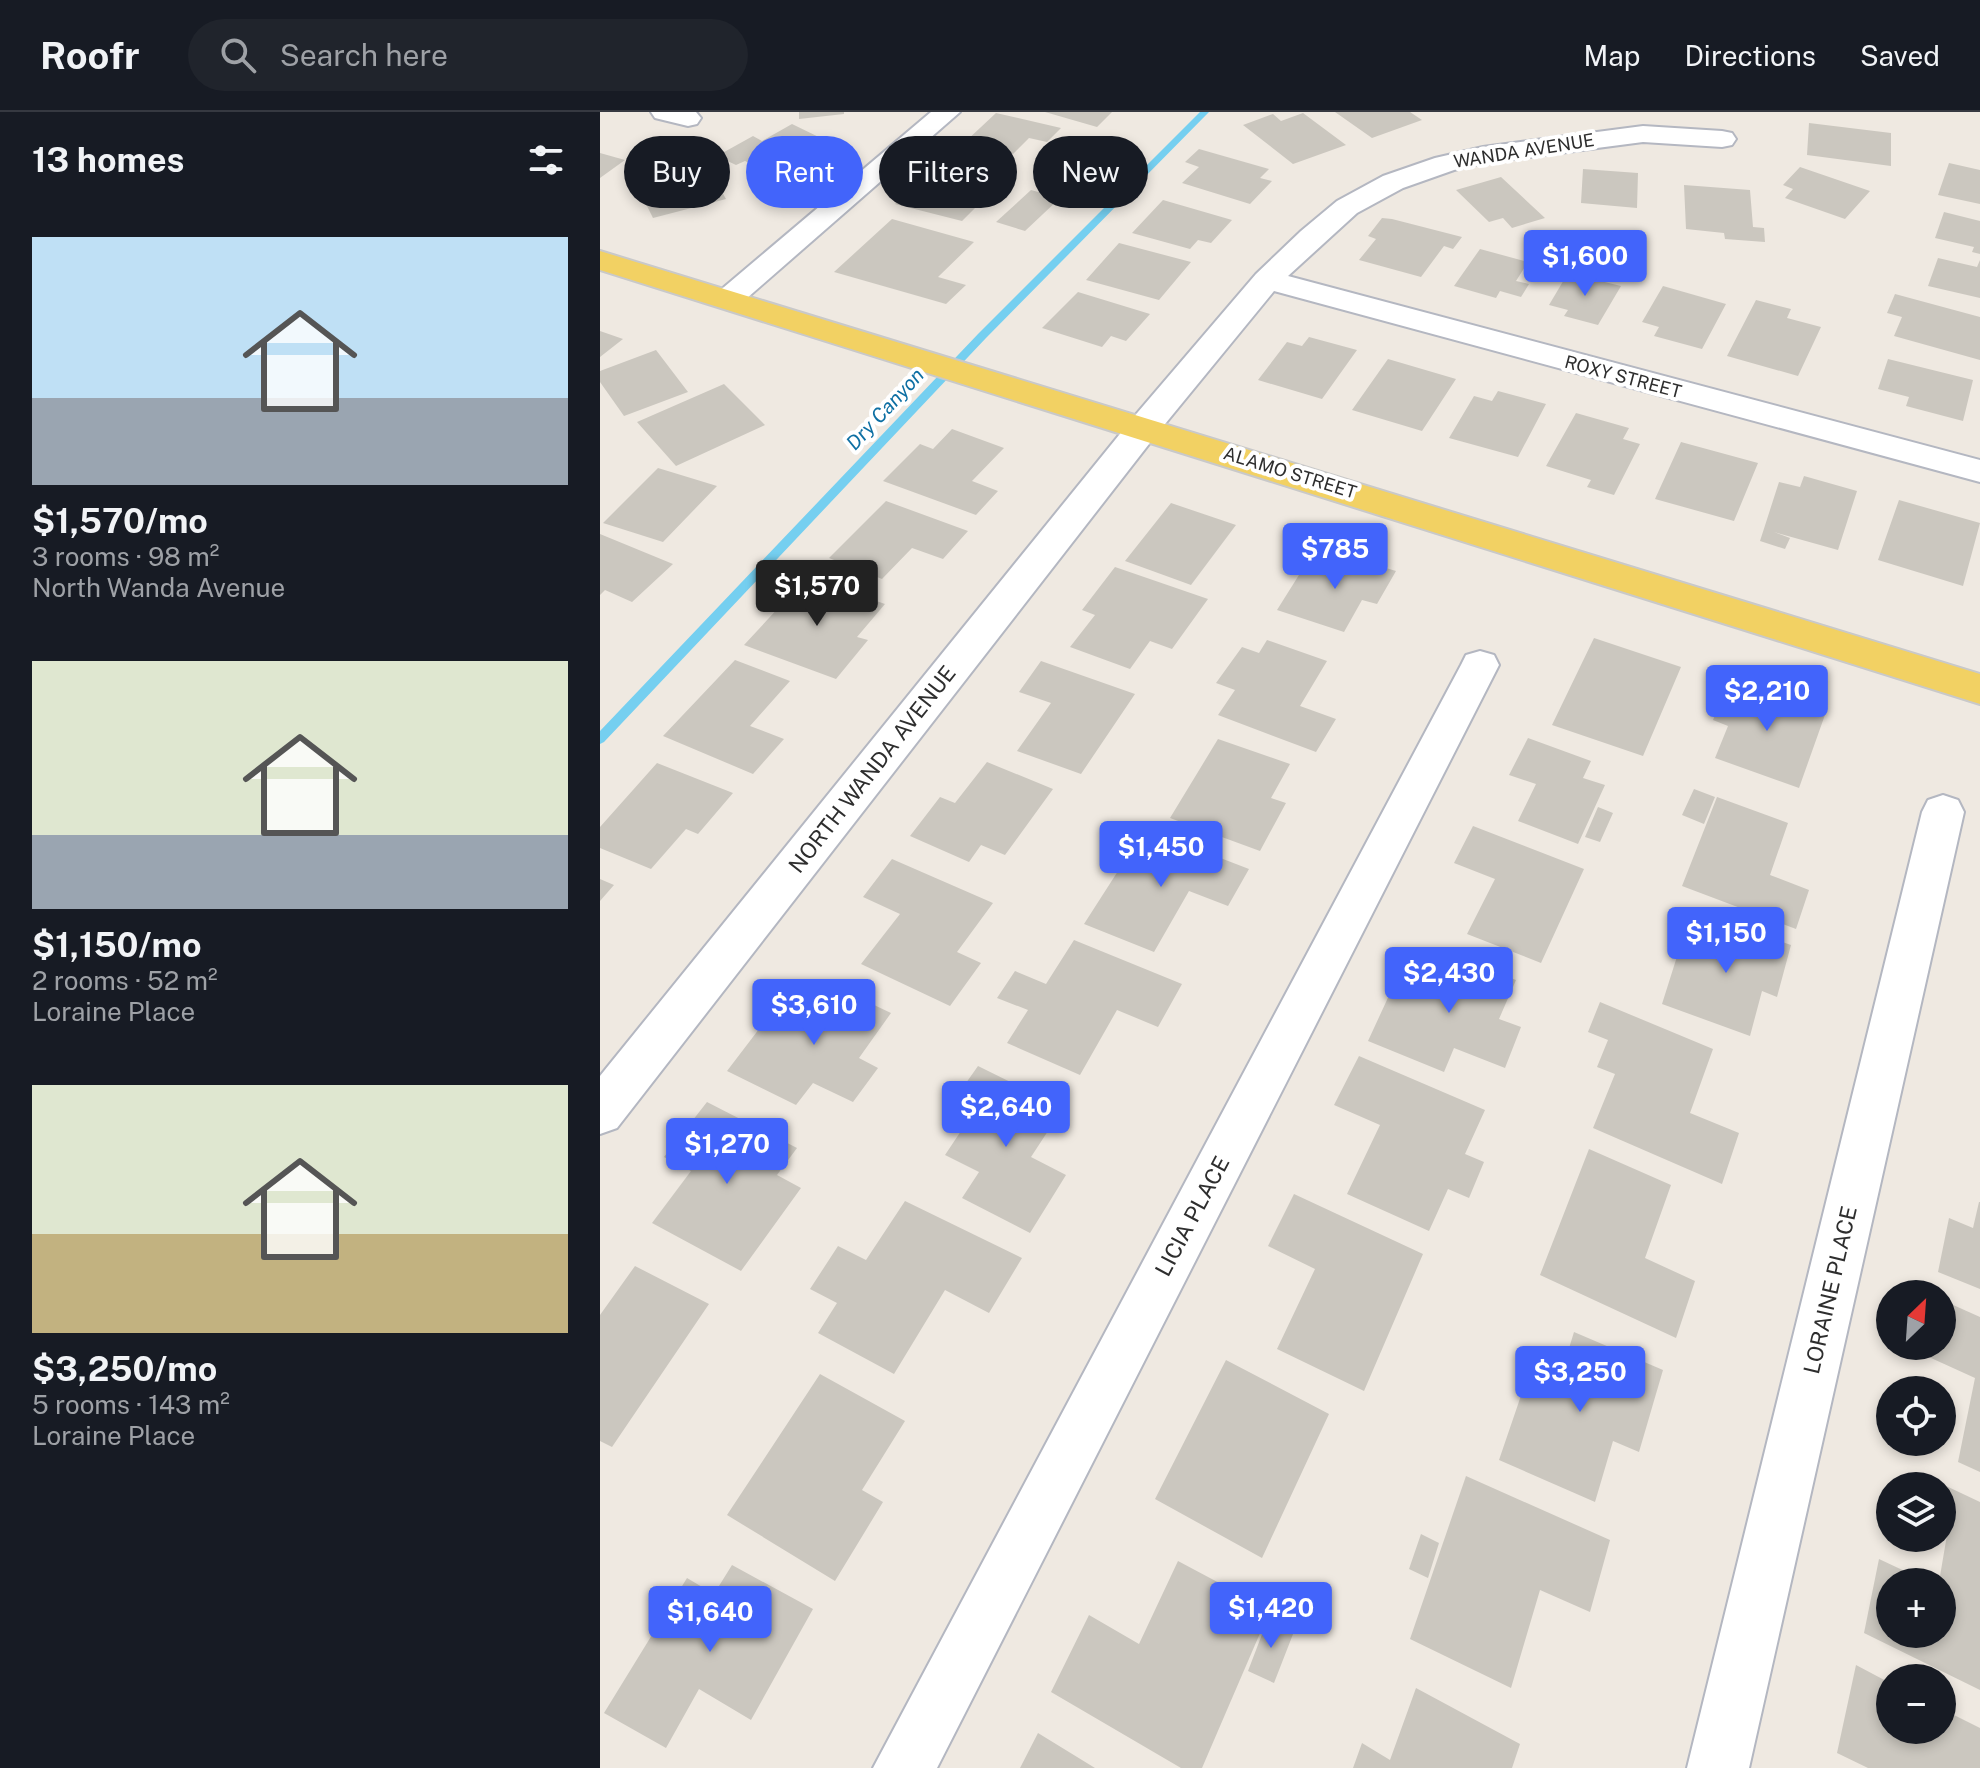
<!DOCTYPE html>
<meta charset="utf-8">
<style>
body{margin:0;font-family:"Public Sans",sans-serif;background:#20242c;color:#f1f3f6;height:100vh;display:flex;flex-direction:column;font-size:30px;white-space:nowrap}
*{box-sizing:border-box;margin:0}
p{font-size:26px;color:#9ea1a6}
.icon{flex:none;width:44px;height:44px;fill:none;stroke:currentColor;stroke-width:2;stroke-linecap:round;stroke-linejoin:round}
.map{position:relative;flex:1;overflow:hidden}
.details{display:flex;flex-direction:column;background:#171b24;width:600px}
.details>*{flex:none}
.top-card{position:absolute;left:24px;top:24px;width:760px;height:72px;display:flex;gap:16px}
.needle{width:52px;rotate:25deg}
.controls{position:absolute;left:1276px;top:1168px;display:grid;gap:16px}
.controls a{display:grid;place-items:center;width:80px;height:80px;border-radius:50%;background:#171b24;box-shadow:0 4px 12px #0003;font-size:40px}
.price{position:absolute;translate:-50% -68px;padding:0 18px;border-radius:8px;background:#4264fb;color:#fff;font-size:26px;line-height:52px;filter:drop-shadow(0 2px 4px #0008)}
.price::after{content:'';position:absolute;left:50%;top:48px;width:24px;height:18px;margin-left:-12px;background:inherit;clip-path:polygon(0 0,100% 0,50% 100%)}
.price.active{background:#222;color:#fff}
ul{padding:0;list-style:none}
li{display:grid;align-content:center;gap:16px;height:424px;padding:0 32px}
li span{display:grid;place-items:center;height:248px;border-radius:0px;color:#555}
li>.icon{margin-inline-start:auto}
span .icon{width:144px;height:144px;fill:#fffc;stroke-width:1}
li b{font-size:34px}
h2{display:flex;justify-content:space-between;align-items:center;height:96px;padding:0 32px;font-size:34px}
.chip{padding:0 28px;border-radius:36px;background:#171b24;box-shadow:0 4px 12px #0003;font-size:28px;line-height:72px}
.chip.active{background:#4264fb;color:#fff}
header{display:flex;align-items:center;gap:48px;box-sizing:border-box;height:112px;padding:0 40px;background:#171b24;border-bottom:2px solid #363941}
header strong{font-size:38px}
nav{display:flex;gap:44px;margin-inline-start:auto;font-size:28px}
.search{width:560px;height:72px;background:#20242c;display:flex;align-items:center;gap:20px;box-sizing:border-box;padding:0 28px;border-radius:44px;color:#9ea1a6;font-size:30px}
main{display:flex;flex:1;min-height:0}
.map>svg:first-child{display:block}
</style>
<header>
<strong>Roofr</strong>
<div class="search"><svg class="icon" aria-label="search" viewBox="0 0 24 24"><circle cx="10" cy="10" r="6"/><path d="M15 15l6 6"/></svg>Search here</div>
<nav><a>Map</a><a>Directions</a><a>Saved</a></nav>
</header>
<main>
<section class="details">
<h2>13 homes<svg class="icon" aria-label="filters" viewBox="0 0 24 24"><path d="M4 7h16M4 17h16"/><circle cx="9" cy="7" r="2"/><circle cx="15" cy="17" r="2"/></svg></h2>
<ul>
<li><span style="background:linear-gradient(#bfe0f5 65%,#9aa5b1 0)"><svg class="icon" aria-label="home" viewBox="0 0 24 24"><path d="M3 11l9-7 9 7M6 9v11h12V9"/></svg></span><div><b>$1,570/mo</b><p>3 rooms · 98 m²</p><p>North Wanda Avenue</p></div></li>
<li><span style="background:linear-gradient(#dfe7d0 70%,#9aa5b1 0)"><svg class="icon" aria-label="home" viewBox="0 0 24 24"><path d="M3 11l9-7 9 7M6 9v11h12V9"/></svg></span><div><b>$1,150/mo</b><p>2 rooms · 52 m²</p><p>Loraine Place</p></div></li>
<li><span style="background:linear-gradient(#dfe7d0 60%,#c2b280 0)"><svg class="icon" aria-label="home" viewBox="0 0 24 24"><path d="M3 11l9-7 9 7M6 9v11h12V9"/></svg></span><div><b>$3,250/mo</b><p>5 rooms · 143 m²</p><p>Loraine Place</p></div></li>
</ul>
</section>
<div class="map">
<svg width="1380" height="1656" viewBox="0 0 1380 1656">
<rect width="100%" height="100%" fill="#efe9e1"/>
<g fill="none" stroke-linecap="round" stroke-linejoin="round">
<path fill="#75cff0" fill-rule="evenodd" d="M600 0H609L386 226 4 630 0 632V619L378 222Z"/>
</g>
<path fill="#cbc7bf" d="M199 0H244V2L199 7Z
M445 0H512L497 15Z
M735 0H810L822 8 772 26Z
M396 1 461 16 447 30 429 26 413 42 365 30Z
M703 1 746 33 693 52 643 13 673 2 681 9Z
M1209 11 1291 21V54L1207 43Z
M192 12 229 30 216 37 227 41 182 67 145 49 136 53 117 44 153 24 162 29Z
M478 31 506 38 478 68 448 60Z
M599 37 669 57 660 66 672 69 650 92 582 71 599 55 585 50Z
M0 41 25 48 0 66Z
M104 48 126 87 53 106 35 70Z
M1349 51 1380 58V92L1338 83Z
M1200 55 1270 79 1245 107 1185 86 1193 77 1183 73Z
M983 57 1038 61 1037 96 981 91Z
M331 59 378 71 360 89 377 94 362 109 295 92Z
M901 65 945 106 912 116 903 106 889 110 856 78Z
M1084 73 1150 78 1153 115 1164 116 1165 130 1125 127 1124 121 1086 117Z
M431 78 460 86 425 119 396 110Z
M563 88 632 108 611 131 598 128 590 137 532 121Z
M1344 100 1380 109V142L1372 140 1374 135 1335 126Z
M782 106 792 107 862 125 853 137 844 134 821 165 759 148 776 127 768 124Z
M292 107 374 130 338 165 366 173 346 192 234 160Z
M519 131 591 150 559 188 486 168Z
M880 137 928 150 916 169 929 172 921 185 900 179 896 186 854 174Z
M1338 146 1377 155 1380 148V186L1328 174Z
M968 161 1021 174 998 213 964 204 968 198 949 193Z
M1063 174 1126 192 1102 237 1054 224 1059 215 1042 210Z
M478 180 550 202 526 229 511 224 502 235 442 216Z
M1295 182 1380 205V248L1294 224 1302 205 1287 201Z
M1156 188 1191 197 1187 206 1221 215 1198 264 1127 244Z
M0 219 23 227 0 245Z
M709 225 757 238 722 287 658 268 687 230 702 234Z
M56 238 88 280 24 304 0 270V259Z
M788 247 856 267 822 319 752 298Z
M1288 247 1373 268 1363 309 1306 294 1309 285 1278 277Z
M124 272 165 313 76 354 37 310Z
M898 279 946 292 918 345 849 326 874 284 892 289Z
M976 301 1029 316 1023 327 1040 332 1014 383 987 375 991 368 946 354Z
M352 317 404 336 372 369 398 379 376 403 283 369 320 332 333 337Z
M1081 330 1158 351 1134 409 1055 387Z
M58 356 117 374 63 430 3 411Z
M1204 364 1257 379 1238 438 1174 420 1190 426 1185 437 1160 429 1179 370 1200 375Z
M1299 388 1380 411 1363 474 1278 448Z
M286 389 368 419 343 447 312 436 282 467 229 446Z
M571 391 636 413 591 473 525 449Z
M0 422 73 452 32 490 5 478 0 483Z
M736 441 796 459 777 492 762 488 744 520 677 498 709 447 728 453Z
M515 455 608 487 572 537 550 529 530 557 470 535 495 503 482 498Z
M207 465 285 492 257 525 268 528 236 567 144 533Z
M994 526 1081 555 1043 644 952 613Z
M667 528 727 549 700 594 736 607 716 640 618 603 635 578 616 571 642 535 659 541Z
M135 548 190 569 150 614 184 627 153 662 63 624Z
M441 549 535 582 481 662 417 639 451 591 419 580Z
M1129 568 1226 600 1199 676 1115 646 1128 614 1113 608Z
M928 626 991 649 983 666 1005 673 978 732 918 709 936 672 909 663Z
M618 627 690 652 671 686 686 691 660 739 570 706Z
M387 650 453 677 405 743 381 733 369 750 310 724 340 685 355 691Z
M57 651 133 681 98 722 86 717 51 757 0 736V715Z
M1094 677 1115 685 1104 712 1082 703Z
M1117 685 1188 711 1170 763 1209 778 1196 817 1082 774Z
M998 695 1013 701 1000 730 985 725Z
M873 714 984 757 941 851 867 822 895 767 854 751Z
M545 717 649 757 628 794 589 779 554 840 484 812Z
M292 747 393 791 357 840 381 851 350 894 261 852 300 802 263 785Z
M0 767 14 773 0 789Z
M1118 808 1191 833 1177 885 1162 879 1150 924 1062 892 1086 816 1112 826Z
M474 828 582 872 558 915 517 898 480 963 407 931 428 898 397 886 415 859 446 872Z
M834 837 916 868 899 907 921 915 905 956 854 936 844 960 768 929 792 877 813 885Z
M219 867 291 901 259 946 278 956 253 990 213 971 196 993 127 959 166 908 183 916Z
M1000 890 1113 937 1090 1001 1139 1021 1122 1072 993 1016 1015 962 997 955 1008 928 988 920Z
M759 944 885 998 865 1042 884 1050 869 1086 848 1077 829 1119 747 1082 780 1013 734 993Z
M378 954 463 996 431 1045 466 1063 430 1121 362 1086 379 1060 345 1043 375 998 354 988Z
M107 990 197 1036 177 1063 201 1076 141 1159 52 1111 91 1059 64 1045Z
M989 1037 1071 1073 1045 1146 1095 1169 1076 1226 940 1163Z
M694 1082 823 1142 764 1279 677 1237 715 1157 668 1134Z
M305 1089 422 1146 389 1201 345 1178 294 1262 218 1221 237 1191 210 1177 238 1134 266 1148Z
M1379 1090H1380V1177L1338 1160 1349 1106 1373 1116Z
M35 1154 109 1192 12 1335 0 1329V1203Z
M1342 1188 1380 1205V1360L1358 1350 1375 1266 1320 1241 1322 1234H1342Z
M974 1220 1063 1258 1039 1340 1013 1329 995 1390 899 1348 938 1234 966 1246Z
M626 1248 729 1302 662 1446 555 1387Z
M220 1262 305 1309 262 1378 283 1390 235 1469 127 1403Z
M866 1364 1010 1428 990 1500 940 1478 911 1576 810 1527Z
M1344 1373 1380 1390V1578L1264 1521 1279 1447 1328 1470H1290V1522H1342V1470H1339L1348 1417 1342 1415Z
M821 1422 839 1431 828 1466 809 1457Z
M578 1449 670 1498 602 1656H581L451 1580 489 1503 539 1532Z
M132 1453 213 1497 151 1608 99 1577 66 1636 4 1601 87 1466 114 1482Z
M669 1504 695 1517 674 1571 648 1559Z
M1256 1553 1290 1571V1618H1342V1597L1380 1616V1656H1268L1237 1641Z
M816 1576 920 1632 912 1656H753L762 1631 790 1648Z
M438 1621 495 1656H420Z"/>
<g fill="none" stroke-linecap="round" stroke-linejoin="round">
<g stroke="#b4b7c1" stroke-width="4">
<path id="minor" d="M51 0H96L101 6 97 12 88 14 55 6Z
M331 0H360L139 193 128 196 117 193 113 187 117 181Z
M1043 14 1122 19 1132 21 1136 27 1132 33 1122 35 1043 30 883 51 854 58 803 76 757 101 688 164 1380 348V370L674 179 556 323 17 1016 0 1022V964L532 307 656 162 701 119 737 89 783 64 835 46 883 35Z
M880 539 894 543 899 553 337 1656H273L861 553 866 543Z
M1343 683 1358 688 1364 700 1149 1656H1087L1322 700 1328 688Z"/>
</g>
<g stroke="#c9c9c9" stroke-width="4">
<path id="major" d="M0 139 1380 562V592L0 158Z"/>
</g>
<use href="#minor" fill="#fff" fill-rule="evenodd"/>
<use href="#major" fill="#f2d163" fill-rule="evenodd"/>
</g>
<g text-anchor="middle" stroke-width="8" stroke-linejoin="round" paint-order="stroke">
<g font-size="18" fill="#2e2e2e" stroke="#fff">
<text transform="translate(924 39) rotate(-9)" y="6">WANDA AVENUE</text>
<text transform="translate(1023 265) rotate(15)" y="6">ROXY STREET</text>
<text transform="translate(690 361) rotate(17)" y="6">ALAMO STREET</text>
</g>
<g font-size="20" font-style="italic" fill="#0d6fa3" stroke="#fff">
<text transform="translate(285 297) rotate(-47)" y="7">Dry Canyon</text>
</g>
<g font-size="22" fill="#2e2e2e" stroke="#fff">
<text transform="translate(272 657) rotate(-52)" y="8">NORTH WANDA AVENUE</text>
<text transform="translate(592 1104) rotate(-62)" y="8">LICIA PLACE</text>
<text transform="translate(1230 1178) rotate(-77)" y="8">LORAINE PLACE</text>
</g>
</g>
</svg>
<div class="controls">
<a><svg class="needle" viewBox="-14 -14 28 28"><path d="M0-13l5 13h-10z" fill="#e53935"/><path d="M0 13l5-13h-10z" fill="#9ea1a6"/></svg></a>
<a><svg class="icon" aria-label="locate" viewBox="0 0 24 24"><circle cx="12" cy="12" r="6"/><path d="M12 2v4M12 18v4M2 12h4M18 12h4"/></svg></a>
<a><svg class="icon" aria-label="layers" viewBox="0 0 24 24"><path d="M12 4l9 5-9 5-9-5zM3 14l9 5 9-5"/></svg></a>
<a>+</a>
<a>−</a>
</div>
<b class="price" style="left:985px;top:186px">$1,600</b>
<b class="price" style="left:735px;top:479px">$785</b>
<b class="price active" style="left:217px;top:516px">$1,570</b>
<b class="price" style="left:1167px;top:621px">$2,210</b>
<b class="price" style="left:561px;top:777px">$1,450</b>
<b class="price" style="left:1126px;top:863px">$1,150</b>
<b class="price" style="left:849px;top:903px">$2,430</b>
<b class="price" style="left:214px;top:935px">$3,610</b>
<b class="price" style="left:406px;top:1037px">$2,640</b>
<b class="price" style="left:127px;top:1074px">$1,270</b>
<b class="price" style="left:980px;top:1302px">$3,250</b>
<b class="price" style="left:671px;top:1538px">$1,420</b>
<b class="price" style="left:110px;top:1542px">$1,640</b>
<div class="top-card">
<a class="chip">Buy</a>
<a class="chip active">Rent</a>
<a class="chip">Filters</a>
<a class="chip">New</a>
</div>
</div>
</main>
